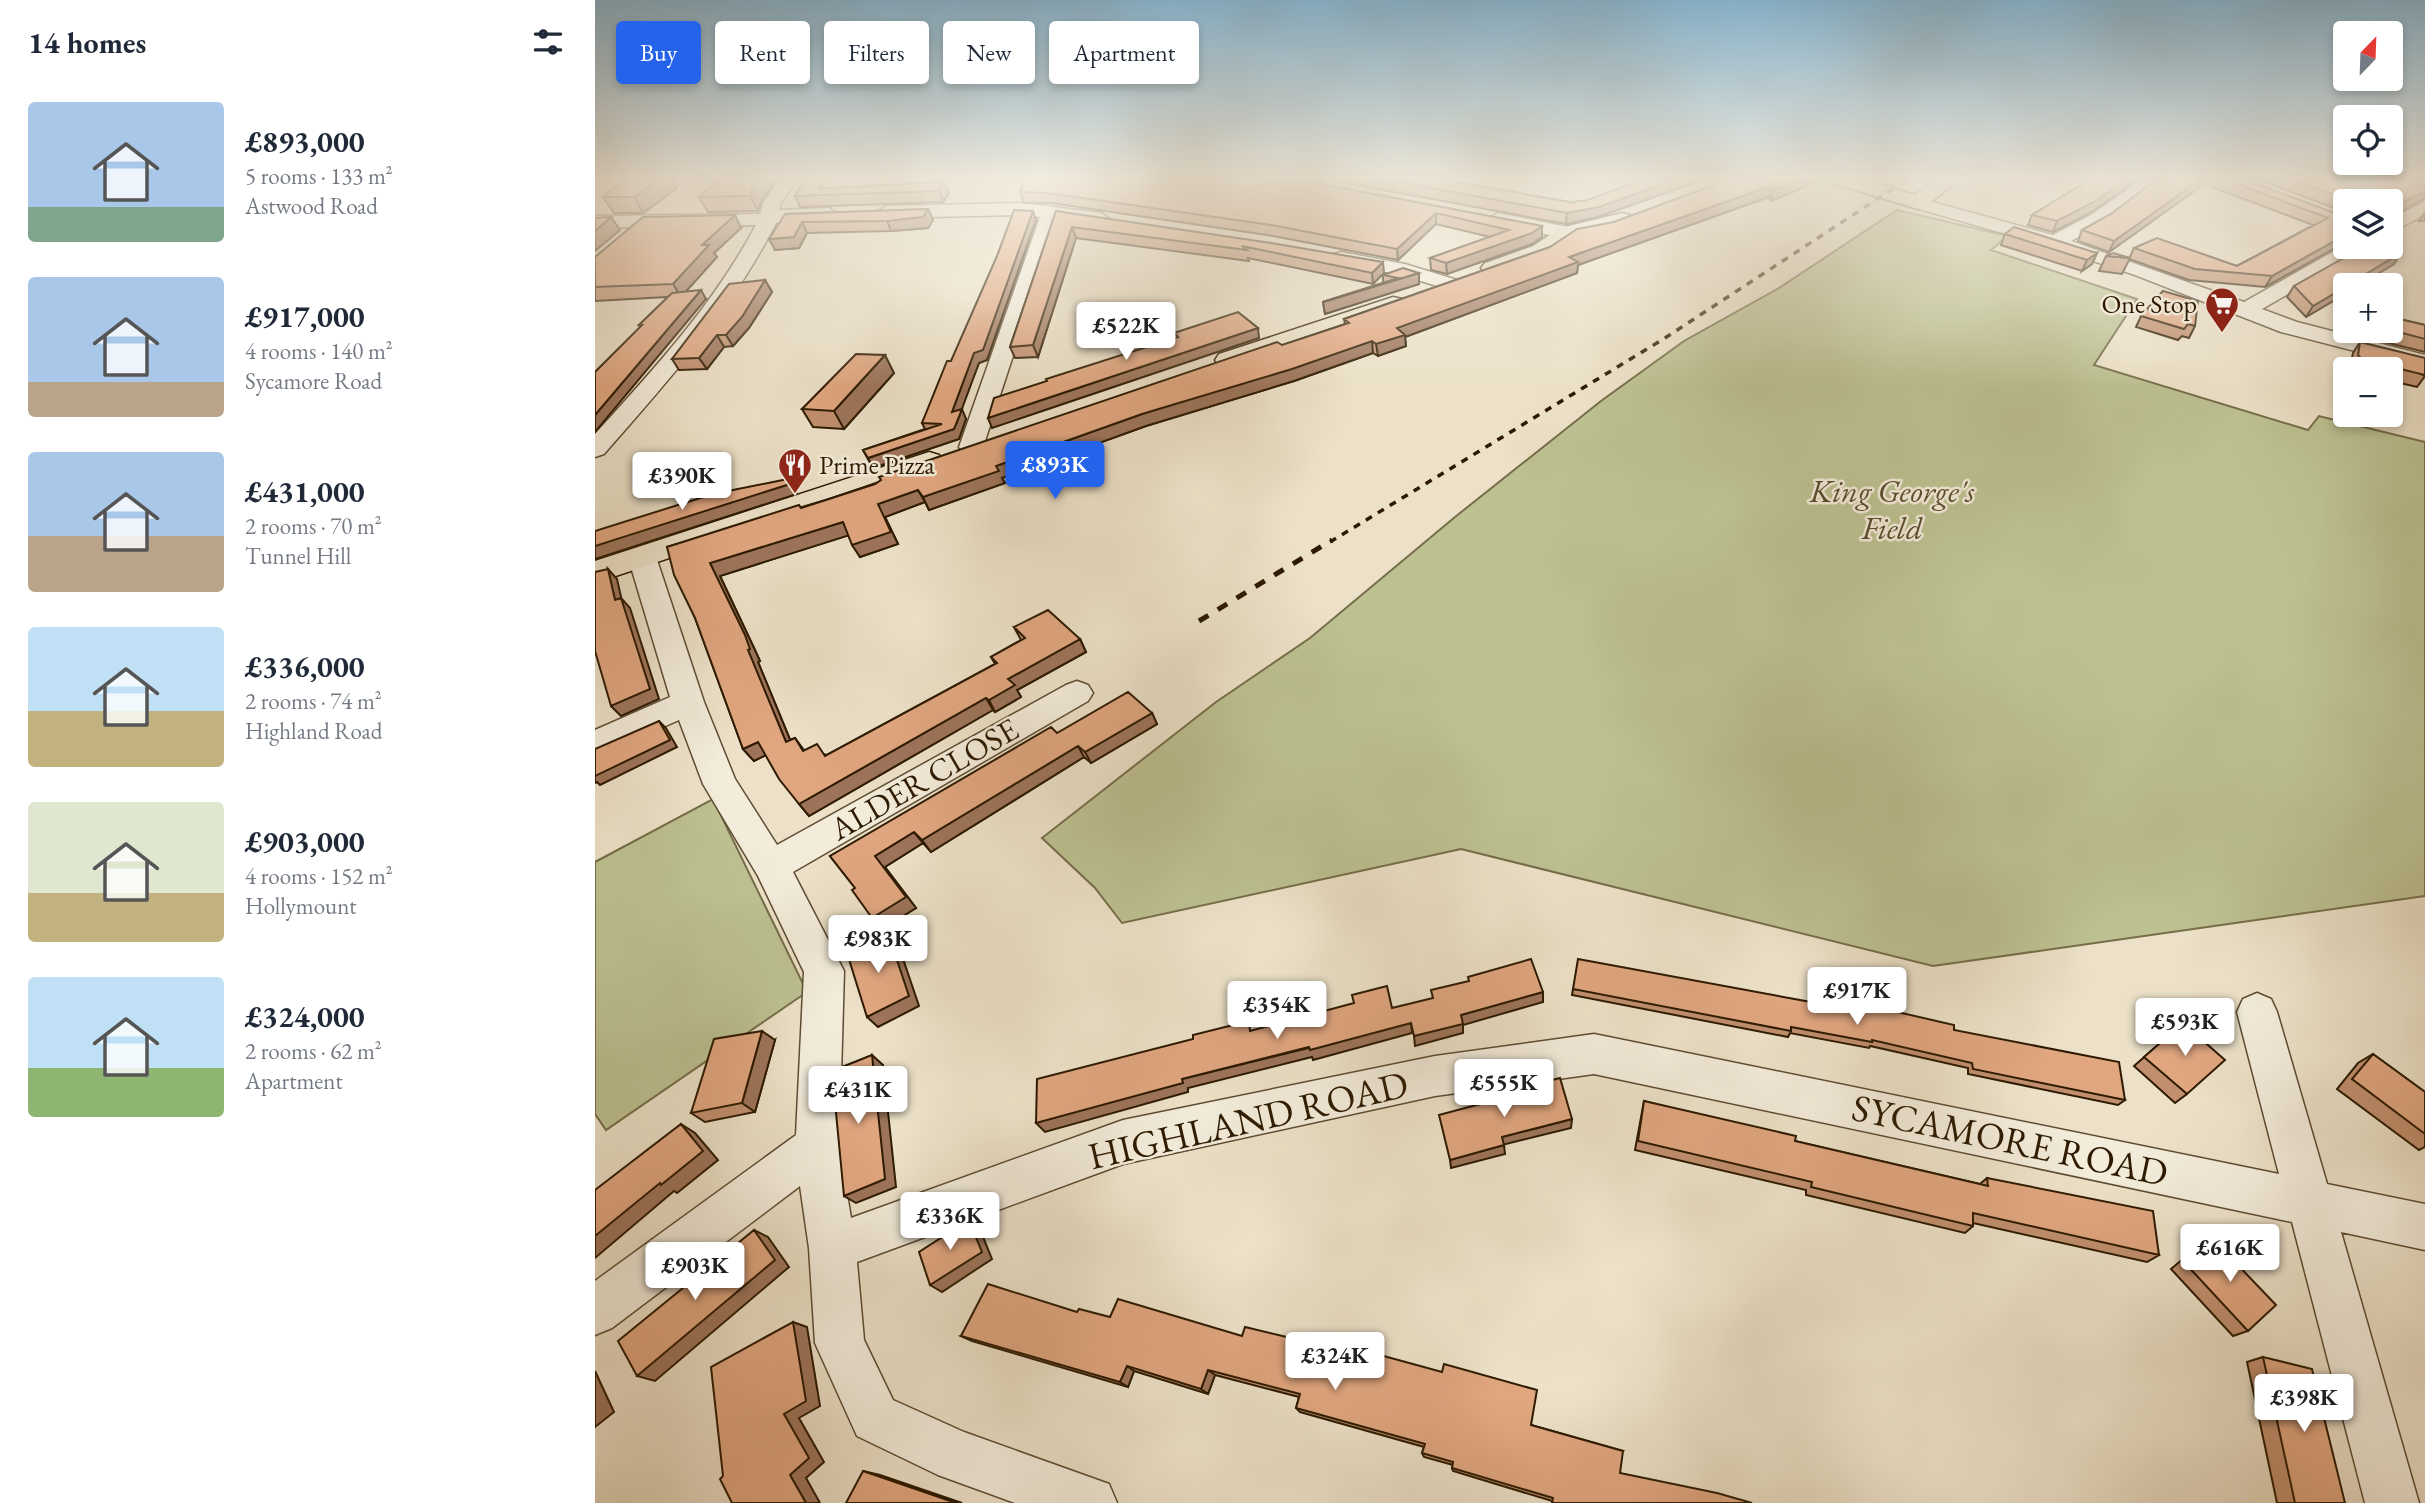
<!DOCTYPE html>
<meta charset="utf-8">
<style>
body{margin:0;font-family:"EB Garamond",serif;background:#f2f2f3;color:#1f2937;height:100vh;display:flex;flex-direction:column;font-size:26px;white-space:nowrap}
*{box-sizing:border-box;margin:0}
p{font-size:23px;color:#747a83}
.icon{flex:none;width:38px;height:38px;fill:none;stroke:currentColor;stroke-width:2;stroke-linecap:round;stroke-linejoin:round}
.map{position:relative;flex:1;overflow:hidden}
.drawer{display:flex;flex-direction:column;background:#fff;width:595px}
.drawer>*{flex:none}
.banner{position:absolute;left:21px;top:21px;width:665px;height:63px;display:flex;gap:14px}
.needle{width:46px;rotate:23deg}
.controls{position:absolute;left:1738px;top:21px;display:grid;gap:14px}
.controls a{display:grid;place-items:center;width:70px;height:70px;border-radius:7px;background:#fff;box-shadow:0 4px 10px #0003;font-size:35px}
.price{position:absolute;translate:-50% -60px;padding:0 16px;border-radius:7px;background:#fff;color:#222;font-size:23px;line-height:46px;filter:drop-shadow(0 2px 4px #0008)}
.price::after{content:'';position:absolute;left:50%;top:42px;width:21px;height:16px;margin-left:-10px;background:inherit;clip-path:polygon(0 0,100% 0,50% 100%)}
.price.current{background:#2563eb;color:#fff}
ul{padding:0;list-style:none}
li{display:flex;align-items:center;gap:21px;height:175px;padding:0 28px}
li span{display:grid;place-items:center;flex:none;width:196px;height:140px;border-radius:7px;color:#555}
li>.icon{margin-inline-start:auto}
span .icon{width:84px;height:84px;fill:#fffc;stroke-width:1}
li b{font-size:30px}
h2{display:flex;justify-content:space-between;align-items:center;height:84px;padding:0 28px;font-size:30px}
.chip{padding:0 24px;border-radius:7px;background:#fff;box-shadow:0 4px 10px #0003;font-size:24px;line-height:63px}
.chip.current{background:#2563eb;color:#fff}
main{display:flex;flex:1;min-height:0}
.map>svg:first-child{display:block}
</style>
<main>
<section class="drawer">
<h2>14 homes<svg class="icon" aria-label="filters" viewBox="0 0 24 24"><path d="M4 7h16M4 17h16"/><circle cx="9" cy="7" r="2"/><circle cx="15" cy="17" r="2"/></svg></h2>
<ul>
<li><span style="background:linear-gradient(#a9c7e8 75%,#7fa58c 0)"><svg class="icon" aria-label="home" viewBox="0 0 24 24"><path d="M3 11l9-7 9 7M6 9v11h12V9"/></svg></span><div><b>£893,000</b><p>5 rooms · 133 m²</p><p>Astwood Road</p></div></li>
<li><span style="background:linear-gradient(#a9c7e8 75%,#b9a48a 0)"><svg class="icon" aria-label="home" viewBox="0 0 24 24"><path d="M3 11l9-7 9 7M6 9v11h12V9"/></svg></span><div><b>£917,000</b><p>4 rooms · 140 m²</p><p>Sycamore Road</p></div></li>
<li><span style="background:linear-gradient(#a9c7e8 60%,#b9a48a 0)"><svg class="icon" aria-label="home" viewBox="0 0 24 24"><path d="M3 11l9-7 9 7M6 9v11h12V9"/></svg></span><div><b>£431,000</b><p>2 rooms · 70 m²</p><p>Tunnel Hill</p></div></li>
<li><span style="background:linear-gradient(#bfe0f5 60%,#c2b280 0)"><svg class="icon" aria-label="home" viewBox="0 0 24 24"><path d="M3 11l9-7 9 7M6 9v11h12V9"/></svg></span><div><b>£336,000</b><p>2 rooms · 74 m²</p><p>Highland Road</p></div></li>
<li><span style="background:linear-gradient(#dfe7d0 65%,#c2b280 0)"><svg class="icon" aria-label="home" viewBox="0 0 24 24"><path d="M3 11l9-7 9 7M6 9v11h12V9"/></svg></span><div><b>£903,000</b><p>4 rooms · 152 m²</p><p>Hollymount</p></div></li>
<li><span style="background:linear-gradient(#bfe0f5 65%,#8fb573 0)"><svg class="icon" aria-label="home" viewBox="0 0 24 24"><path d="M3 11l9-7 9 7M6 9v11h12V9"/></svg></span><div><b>£324,000</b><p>2 rooms · 62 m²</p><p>Apartment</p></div></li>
</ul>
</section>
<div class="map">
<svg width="1830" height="1503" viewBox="0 0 1830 1503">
<rect width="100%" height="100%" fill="#ece1c8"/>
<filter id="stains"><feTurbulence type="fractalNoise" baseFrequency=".00286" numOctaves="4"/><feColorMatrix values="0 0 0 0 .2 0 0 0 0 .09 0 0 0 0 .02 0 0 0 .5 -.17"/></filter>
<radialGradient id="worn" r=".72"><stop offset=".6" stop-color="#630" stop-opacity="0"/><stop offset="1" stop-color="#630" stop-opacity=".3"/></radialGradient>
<path fill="#bdc192" stroke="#756e49" stroke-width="2" d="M1302 210 1413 236 1396 250 1542 299 1499 365 1713 430 1724 416 1830 442V896L1338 966 866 849 527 923 500 888 447 838 621 702 715 638 860 517 1006 401 1089 341 1184 288Z
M118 799 212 992 11 1130 0 1114V862Z"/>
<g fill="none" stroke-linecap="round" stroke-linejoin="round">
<g stroke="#5d4c32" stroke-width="3">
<path id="minor" d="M186 177H204L186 203 184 210 234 208 243 214 234 220 181 223C137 310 73 381 9 454L0 457V434C60 368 119 304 161 225L0 228V216L165 214 168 203Z
M1551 177H1572L1510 223 1476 241 1649 302 1750 245V247H1770L1767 251 1667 309 1702 322 1830 355V369L1686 332 1540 275 1453 246 1317 207 1314 203 1323 198 1458 235 1496 215Z
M1830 201V215L1796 232V219Z
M427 203 506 213 515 219 506 225 463 219 388 447 385 452 376 454 367 452 364 447 445 217 427 215 291 218 282 212 291 206Z
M903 213 973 227 983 233 973 239 896 223 894 219Z
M746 252 810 264 862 280 865 284 862 288 855 290 806 275 739 262 736 258 739 254Z
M47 548 57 551 61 557 109 702 140 779 182 845 471 685 482 681 493 685 498 693 493 701 198 872 249 971 244 1146 256 1218 528 1120 840 1056 999 1034 1684 1174 1642 1012 1648 999 1662 993 1676 999 1682 1012 1732 1184 1830 1204V1250L1746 1232 1824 1503H1770L1697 1222 999 1074 840 1096 528 1164 262 1262 269 1340 298 1400 369 1432 514 1484 522 1503H420L343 1475 262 1436 220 1343 214 1248 205 1186 17 1328 0 1335V1281L201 1135 209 972 163 876 108 784 84 720 0 757V730L75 697 33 557 37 551Z"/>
</g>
<g stroke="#2d1a00" stroke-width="3">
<path id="major" d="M1227 177H1260L1320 195 1344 177H1367L1330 207 1323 209 1230 181Z
M1027 213 1035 215 1038 220 1035 225 981 238 954 256 906 273H890L886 268 890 263 938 246 965 228Z
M798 297 807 299 810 304 807 309 642 366 633 368 624 366 620 360 624 354Z
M334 452 344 455 349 461 344 467 0 583V561Z"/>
</g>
<use href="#minor" fill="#f3ecdb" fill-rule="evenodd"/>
<use href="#major" fill="#ece1c8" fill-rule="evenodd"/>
<path stroke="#2d1a00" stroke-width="3.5" stroke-dasharray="7 7" stroke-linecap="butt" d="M735 542 1070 338 1316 177"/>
<path stroke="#2d1a00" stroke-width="5" stroke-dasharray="11 11" stroke-linecap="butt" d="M604 621 737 540"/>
</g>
<path fill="#c18f6e" stroke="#2d1a00" stroke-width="2" d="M33 177H75L82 188 48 213H19L8 197Z
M112 177H183L166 202 163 211 113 212 104 197 117 186Z
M689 177 947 226V237L937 244 852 274 836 270 835 258 895 237 841 224 803 260 678 236 456 203H429L425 192 454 178Z
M719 177H833L980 203 990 201 1056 177H1115L1003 217 971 224Z
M1141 177H1227L1226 180 1176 201 1174 197 983 265 982 273 810 337 811 346 783 356 778 353 699 381 551 426 407 478 410 483 334 510 330 502 290 517 303 544 265 557 253 535 125 576 159 648 165 661 163 662 195 740 200 738 209 750 232 755 400 664 396 657 426 640 419 627 485 639 491 652 422 690 426 697 400 712 398 710 214 816 204 804 171 755 159 761 148 749 100 618 72 547 234 499 750 324 749 319 955 247 1019 222Z
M1499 177H1547L1495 213 1458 232 1433 225 1437 215Z
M1565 177H1642L1750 223V243H1749L1670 287 1594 280 1534 259 1539 248 1642 266 1718 225 1609 184 1514 252 1483 241 1487 230 1516 214Z
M1657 177 1712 178V177H1800L1828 199 1796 217V201H1750V212L1747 211Z
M1813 177H1830V184Z
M349 182 354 193 348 202 205 207 200 196 230 188Z
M333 209 338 220 333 228 296 231 212 233 204 248 180 250 190 214Z
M461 211 789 273 778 284 653 258 654 261 481 238 443 357 420 358 415 347Z
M1830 212V221H1824Z
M441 220 392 360 384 363 366 409 371 419 364 439 278 468 268 450 330 429 327 423 356 361Z
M146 228 119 253 122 257 90 292 111 299 45 327 44 325 73 297 0 301V257Z
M1410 234 1502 253 1497 264 1487 271 1406 245Z
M1511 256 1535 258 1527 274 1504 271Z
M1799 264 1764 285H1750V294L1711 317 1692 297 1699 286Z
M824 273V284L730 314 728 302 788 283V275Z
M170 280 177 292 154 328 138 346 129 347 112 369 84 370 77 359Z
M1568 291 1600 326 1594 338 1587 336 1583 340 1541 327 1546 316Z
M1796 317 1830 325V352L1761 335 1762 331H1796Z
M1765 342 1830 376 1822 387 1796 381V369H1757L1755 367 1758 353Z
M299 373 249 429 218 427 207 409Z
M557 713 562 724 496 763 489 757 336 852 328 843 290 867 321 908 287 929 260 888 235 856 462 733Z
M978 989 1213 1002 1216 996 1359 1030 1530 1100 1523 1105 1373 1074V1068L1275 1046 1274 1048 1195 1033 1193 1037 977 995Z
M1588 1023 1592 1094 1580 1103 1539 1066Z
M180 1040 160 1112 110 1122 96 1113Z
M1778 1054 1830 1092V1147L1824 1150 1742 1089 1763 1063Z
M1049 1101 1200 1141 1385 1184 1392 1178 1564 1255 1552 1262 1378 1223V1226L1370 1233 1211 1195V1190L1040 1150Z
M1617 1238 1653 1331 1638 1336 1576 1269 1604 1245Z
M482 1312 936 1425 1028 1451 957 1501 858 1471 857 1468 858 1465 829 1457 827 1453 829 1447 705 1412 701 1408 704 1397 620 1375 613 1394 539 1371 533 1387 377 1341 366 1336Z
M1668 1357 1750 1503H1682L1652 1362Z"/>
<path fill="#9d745a" stroke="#2d1a00" stroke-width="2" d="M66 177H75L82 188 48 213 39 197Z
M164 177H183L166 202 163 211 155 196 158 186Z
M1087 177H1115L1003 217 971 224 972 213Z
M1210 177H1227L1226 180 1176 201 1178 190Z
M1536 177H1547L1495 213 1458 232 1462 221Z
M1609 177H1612L1609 184 1514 252 1519 241Z
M349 182 354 193 348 202 344 191Z
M1176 186 1174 197 983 265 982 273 810 337 811 346 783 356 781 344 802 328 974 257Z
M1830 191V196L1828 199 1796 217 1801 206Z
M333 209 338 220 333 228 296 231 292 221Z
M438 211 441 220 392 360 384 363 362 422 357 412 379 353Z
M841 213V224L803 260 802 249Z
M140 215 146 228 119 253 122 257 86 297 78 284 107 245Z
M16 217 25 230 0 251V231Z
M207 222 212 233 204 248 180 250 174 239Z
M947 226V237L937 244 852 274 851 263Z
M477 227 481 238 443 357 438 345Z
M1750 235V241L1749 243 1670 287 1677 276Z
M1502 253 1497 264 1487 271 1492 260Z
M1806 253 1799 264 1764 285H1752Z
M788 262 789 273 778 284 777 273Z
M824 273V284L730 314 728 302Z
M170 280 177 292 154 328 138 346 131 335Z
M1750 287V294L1711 317 1718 306Z
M106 290 111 299 0 432V415Z
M663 328 664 338 397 428 393 418Z
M122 335 129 347 112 369 104 358Z
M777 341 778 353 699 381 551 426 407 478 410 483 334 510 328 497 401 466 547 414Z
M290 355 299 373 249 429 239 411Z
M367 409 371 419 364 439 278 468 273 458 359 429Z
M193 479 202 494 0 559V546Z
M323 490 330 502 290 517 303 544 265 557 257 545 283 504Z
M248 522 255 535 125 576 159 648 165 661 163 662 201 754 191 742 115 563Z
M13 569 22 579 29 610 20 600Z
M26 598 35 608 64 699 26 716 16 706Z
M485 639 491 652 422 690 426 697 400 712 394 700 413 679Z
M391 698 398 710 214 816 204 804Z
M557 713 562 724 496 763 490 752Z
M64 721 71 728 82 747 5 785 2 782 0 783V776Z
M163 742 173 754 159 761 148 749Z
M483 746 489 757 336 852 327 840Z
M319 832 328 843 290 867 321 908 287 929 277 918 280 856Z
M293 933 303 944 324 1006 283 1027 272 1017Z
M948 992V1002L868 1025V1033L820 1046 819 1036 866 1015Z
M816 1023 817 1033 718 1060 717 1057 593 1088V1092L450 1132 441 1123 587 1079Z
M167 1031 180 1040 160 1112 147 1103Z
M277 1055 288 1065 301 1187 261 1203 249 1196Z
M977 1119 976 1128 907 1145V1137Z
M86 1124 100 1133 123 1160 82 1193 79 1191 0 1258V1236Z
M909 1145 910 1154 856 1168 855 1160Z
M374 1220 384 1227 397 1259 347 1292 335 1285Z
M159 1230 173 1237 194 1267 60 1381 42 1376Z
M198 1322 212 1327 225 1406 204 1418 229 1462 211 1478 225 1503H211L195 1475 189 1414Z
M532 1366 539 1371 533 1387 525 1382Z
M613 1370 620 1375 613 1394 606 1389Z
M0 1371 19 1412 0 1427Z
M268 1471 285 1475 367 1503H361Z"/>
<path fill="#e0a680" stroke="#2d1a00" stroke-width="2" d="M33 177H66L39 197H8Z
M127 177H164L158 186 155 196 104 197Z
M211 177H217L228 183 225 189 349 182 344 191 200 196Z
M454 177H689L947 226 937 233 851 263 835 258 914 230 841 213 802 249 676 225 453 193 425 192 430 179 454 178Z
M776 177H833L980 203 981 201H990L1056 177H1087L1004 207 972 213Z
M1141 177H1210L1178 190 1176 186 974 257 983 262 802 328 810 335 781 344 777 341 697 369 547 414 401 466 404 471 328 497 323 490 283 504 296 532 257 545 248 522 115 563 150 635 155 649 153 650 191 742 200 738 208 751 222 744 230 756 402 663 396 657 430 638 419 627 453 610 485 639 413 679 420 685 394 700 391 698 204 804 184 779 163 742 148 749 100 618 79 575 72 547 204 505 206 508 234 499 280 484 286 480 284 477 682 342 687 345 754 323 749 319 955 247 982 229 1019 222Z
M1499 177H1536L1499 202 1462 221 1437 215Z
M1565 177H1609L1519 241 1487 230 1516 214Z
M1624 177H1642L1740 213 1750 223V235L1677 276 1600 269 1539 248 1562 238 1642 266 1733 218Z
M1691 177H1709L1720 182 1719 177H1800L1830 187V191L1801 206H1796V201H1754Z
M333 209 328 217 292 221 207 222 199 237 174 239 190 214Z
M419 210 438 211 388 350 379 353 357 412 367 409 359 429 273 458 268 450 347 424 327 423 352 361H356L402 256Z
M461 211 676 243 788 262 777 273 647 246 652 250 477 227 438 345 415 347Z
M140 215 107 245H114L78 284 0 287V257L48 217Z
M16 217 0 231V218Z
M1419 227 1502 253 1492 260 1410 234Z
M1768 247H1788L1806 253 1752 285H1750V287L1718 306 1699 286Z
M1518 253 1535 258 1511 256Z
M808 268 824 273 728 302 803 278 788 275Z
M170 280 147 317 131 335H122L104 358 77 359 134 284Z
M106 290 0 415V372L47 325H44L77 293Z
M1568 291 1603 301 1600 326 1593 324 1589 329 1546 316Z
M643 312 663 328 393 418 399 398 452 381 451 379 583 337 579 333Z
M1796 317 1830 325V339L1796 330Z
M1765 342 1830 358V375L1785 364 1784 369H1776L1763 355Z
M261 354 290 355 239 411 207 409Z
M193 479 195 484 0 546V531L118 494Z
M13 569 20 600 26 598 55 689 16 706 0 651V572Z
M533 692 557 713 490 752 483 746 327 840 319 832 280 856 311 897 277 918 257 890 260 888 235 856 456 727 462 733Z
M64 721 75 740 0 776V749Z
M293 933 314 996 272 1017 252 953Z
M936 959 948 992 866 1015 868 1024 819 1036 816 1023 715 1050 714 1047 587 1079 588 1083 441 1123 442 1079 598 1039V1035L654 1021 655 1031 759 1003 757 995 792 986 797 1008 838 998 836 990 874 981 873 977Z
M983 959 1216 1002V996L1298 1011 1359 1025V1030L1524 1062 1530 1100 1378 1069 1377 1063 1277 1040V1042L1196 1027V1031L978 989Z
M1588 1023 1630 1060 1592 1094 1549 1057Z
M167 1031 147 1103 96 1113 119 1039Z
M1778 1054 1830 1092V1134L1757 1079Z
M277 1055 290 1179 249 1196 237 1071Z
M965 1078 977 1119 907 1137 909 1145 855 1160 844 1115 930 1092 929 1087Z
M1049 1101 1201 1136 1200 1141 1393 1186 1392 1178 1558 1211 1564 1255 1378 1213V1226L1216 1187 1217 1182 1043 1141Z
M86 1124 108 1151 66 1185 65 1183 0 1236V1190Z
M374 1220 387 1252 335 1285 324 1252Z
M159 1230 180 1260 42 1376 23 1341Z
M1617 1238 1681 1305 1653 1331 1589 1262Z
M393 1284 482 1312 484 1309 515 1317 523 1299 647 1336 650 1327 721 1344 723 1338 847 1372 849 1364 942 1390 936 1425 1028 1451 1025 1473 1122 1493 1157 1503H957L958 1498 857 1468 858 1462 827 1453 830 1444 701 1408 705 1394 613 1370 606 1389 532 1366 525 1382 366 1336Z
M198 1322 211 1401 189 1414 214 1458 195 1475 211 1503H137L125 1479 128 1476 116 1367Z
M1668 1357 1717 1369 1750 1503H1700Z
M268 1471 361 1503H251Z"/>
<linearGradient id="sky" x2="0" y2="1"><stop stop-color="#88b8d5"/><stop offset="0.46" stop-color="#f6f2e6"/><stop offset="1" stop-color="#f6f2e6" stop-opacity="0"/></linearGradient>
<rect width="1830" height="388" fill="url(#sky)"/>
<defs>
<g id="supermarket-pin" transform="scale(1.75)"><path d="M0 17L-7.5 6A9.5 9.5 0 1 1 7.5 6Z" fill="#8f2418" stroke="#f3ecdb"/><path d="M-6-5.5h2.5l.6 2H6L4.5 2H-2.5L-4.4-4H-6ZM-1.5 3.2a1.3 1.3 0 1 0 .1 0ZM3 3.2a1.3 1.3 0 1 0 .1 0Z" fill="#fff"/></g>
<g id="restaurant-pin" transform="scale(1.75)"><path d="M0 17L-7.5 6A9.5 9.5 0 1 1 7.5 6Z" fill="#8f2418" stroke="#f3ecdb"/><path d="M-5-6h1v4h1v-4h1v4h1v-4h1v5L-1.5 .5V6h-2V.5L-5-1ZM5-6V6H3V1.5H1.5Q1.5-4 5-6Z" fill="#fff"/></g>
</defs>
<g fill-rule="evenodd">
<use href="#supermarket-pin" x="1627" y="304"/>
<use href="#restaurant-pin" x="200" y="465"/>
</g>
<g text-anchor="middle" stroke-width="5" stroke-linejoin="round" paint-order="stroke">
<g font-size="26" fill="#2d1a00" stroke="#f3ecdb" text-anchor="end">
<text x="1602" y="313">One Stop</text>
<text x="224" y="474" text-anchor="start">Prime Pizza</text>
</g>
<g font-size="32" font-style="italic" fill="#584c2c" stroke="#f3ecdb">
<text x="1297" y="502">King George's<tspan x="1297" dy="37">Field</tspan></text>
</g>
<g font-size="32" fill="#2d1a00" stroke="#f3ecdb">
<text transform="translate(329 779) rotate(-30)" y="11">ALDER CLOSE</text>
</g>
<g font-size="38" fill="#2d1a00" stroke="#f3ecdb">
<text transform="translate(653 1120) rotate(-13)" y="13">HIGHLAND ROAD</text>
<text transform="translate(1415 1140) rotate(12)" y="13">SYCAMORE ROAD</text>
</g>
</g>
<rect width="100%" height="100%" filter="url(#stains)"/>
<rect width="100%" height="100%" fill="url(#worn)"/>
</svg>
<div class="controls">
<a><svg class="needle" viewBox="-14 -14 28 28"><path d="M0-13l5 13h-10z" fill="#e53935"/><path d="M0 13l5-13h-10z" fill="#747a83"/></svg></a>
<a><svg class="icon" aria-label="locate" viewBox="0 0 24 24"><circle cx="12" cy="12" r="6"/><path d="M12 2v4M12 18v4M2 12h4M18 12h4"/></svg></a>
<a><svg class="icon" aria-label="layers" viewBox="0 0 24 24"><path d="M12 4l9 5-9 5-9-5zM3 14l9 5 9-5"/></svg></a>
<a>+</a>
<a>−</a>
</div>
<b class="price" style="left:531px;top:362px">£522K</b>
<b class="price current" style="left:460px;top:501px">£893K</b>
<b class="price" style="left:87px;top:512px">£390K</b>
<b class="price" style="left:283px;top:975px">£983K</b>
<b class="price" style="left:1262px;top:1027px">£917K</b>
<b class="price" style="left:682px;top:1041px">£354K</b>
<b class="price" style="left:1590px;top:1058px">£593K</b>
<b class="price" style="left:909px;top:1119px">£555K</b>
<b class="price" style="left:263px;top:1126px">£431K</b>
<b class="price" style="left:355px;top:1252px">£336K</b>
<b class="price" style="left:1635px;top:1284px">£616K</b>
<b class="price" style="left:100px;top:1302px">£903K</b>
<b class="price" style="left:740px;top:1392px">£324K</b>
<b class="price" style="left:1709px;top:1434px">£398K</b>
<div class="banner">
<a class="chip current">Buy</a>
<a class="chip">Rent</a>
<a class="chip">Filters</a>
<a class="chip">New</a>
<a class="chip">Apartment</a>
</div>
</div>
</main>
